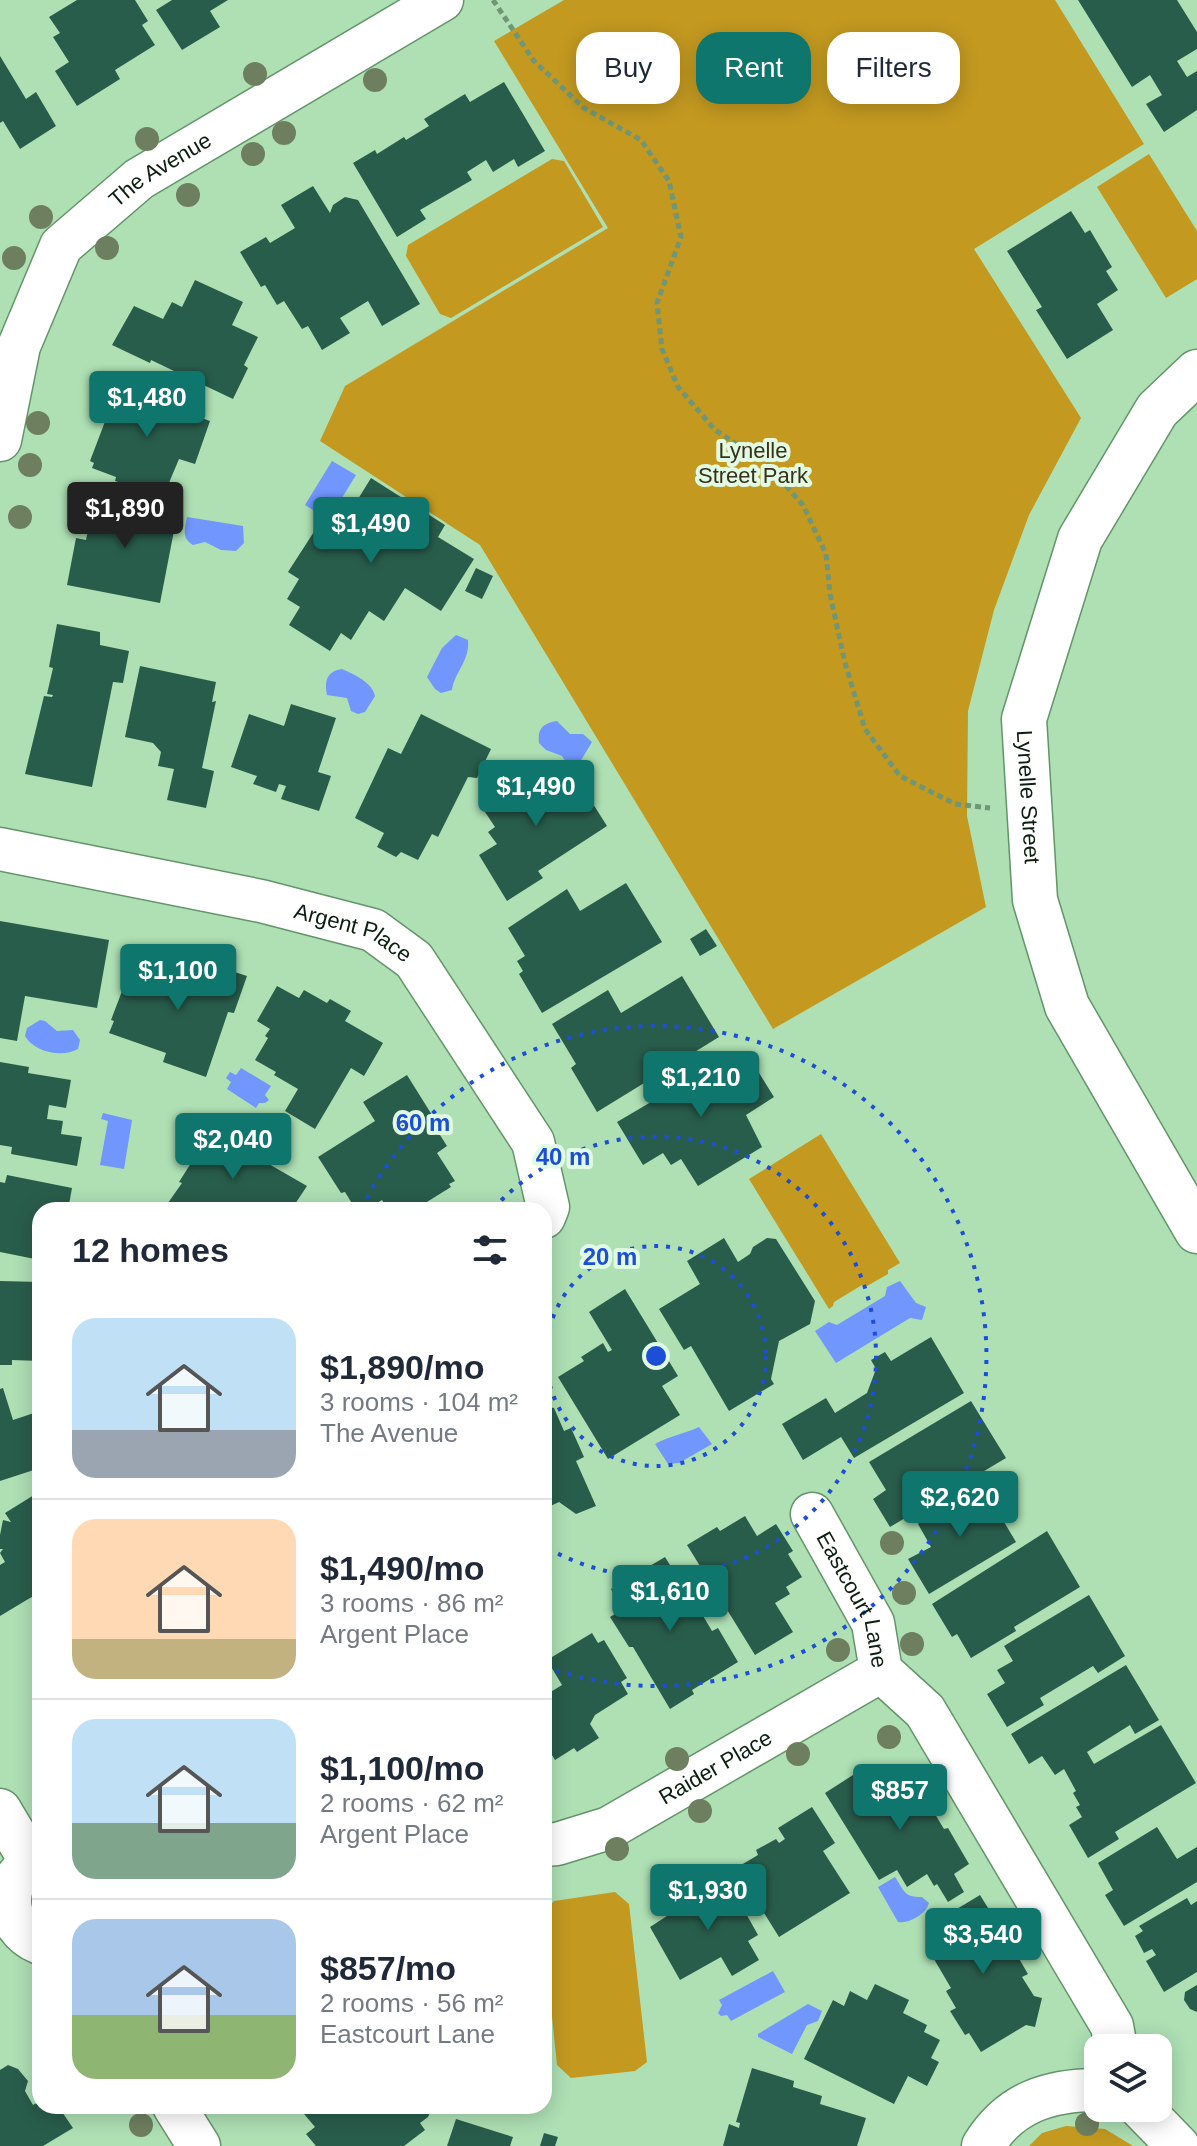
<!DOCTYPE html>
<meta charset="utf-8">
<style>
body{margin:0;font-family:Helvetica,sans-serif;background:#f2f2f3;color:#1f2937;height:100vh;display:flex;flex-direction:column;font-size:30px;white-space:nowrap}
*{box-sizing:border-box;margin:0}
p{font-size:26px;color:#747a83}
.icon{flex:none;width:44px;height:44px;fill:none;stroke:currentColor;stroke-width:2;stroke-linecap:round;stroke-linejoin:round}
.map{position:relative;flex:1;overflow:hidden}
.panel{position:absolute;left:32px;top:1202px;width:520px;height:912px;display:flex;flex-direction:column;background:#fff;border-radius:24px;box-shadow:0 4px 20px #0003}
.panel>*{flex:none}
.guide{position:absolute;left:576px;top:32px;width:500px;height:72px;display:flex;gap:16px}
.tools{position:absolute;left:1084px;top:2034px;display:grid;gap:16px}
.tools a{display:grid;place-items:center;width:88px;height:88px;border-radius:16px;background:#fff;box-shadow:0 4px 20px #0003;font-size:40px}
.price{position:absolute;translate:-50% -68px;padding:0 18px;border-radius:8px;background:#0f766e;color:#fff;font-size:26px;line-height:52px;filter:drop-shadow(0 2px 4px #0008)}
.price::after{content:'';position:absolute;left:50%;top:48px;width:24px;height:18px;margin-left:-12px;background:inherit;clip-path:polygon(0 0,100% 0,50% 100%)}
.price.current{background:#222;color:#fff}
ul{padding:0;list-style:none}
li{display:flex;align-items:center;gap:24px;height:200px;padding:0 40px}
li+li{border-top:2px solid #e0e1e3}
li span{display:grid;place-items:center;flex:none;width:224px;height:160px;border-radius:24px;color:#555}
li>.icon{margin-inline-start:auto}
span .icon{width:96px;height:96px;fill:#fffc;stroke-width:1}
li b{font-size:34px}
h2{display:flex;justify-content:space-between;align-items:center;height:96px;padding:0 40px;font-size:34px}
.tag{padding:0 28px;border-radius:24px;background:#fff;box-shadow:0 4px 20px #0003;font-size:28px;line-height:72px}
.tag.current{background:#0f766e;color:#fff}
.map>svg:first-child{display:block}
</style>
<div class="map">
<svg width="1197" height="2146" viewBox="0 0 1197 2146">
<rect width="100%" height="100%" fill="#aee0b4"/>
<path fill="#c39920" d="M564 0H1055L1144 144 974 249 1081 418 1029 515 994 610 968 711 967 816 986 907 773 1029 480 545 320 441 345 386 608 228 494 41Z
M1149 154 1197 231V279L1166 298 1097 187Z
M552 159 564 161 603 227 451 318 440 314 406 256 408 245Z
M821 1134 900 1263 888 1270V1274L867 1286 862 1285 834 1302 833 1306 829 1309 749 1179Z
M615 1892 629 1904 647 2062 635 2071 571 2078 557 2065 544 1939V1912L554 1901Z
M1066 2126 1105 2129 1133 2146H1029L1042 2133Z"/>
<path fill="#7196fe" d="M332 461 356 475 337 506 326 500 318 513 305 505Z
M187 517 243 526 244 543 236 551 221 550 205 542 193 545C181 538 185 529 187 517Z
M456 635 468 640C470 661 455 671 452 690L441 693 435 689 427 677 442 648Z
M342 669C355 675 372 682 375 696L365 712 358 714 351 711 347 698 327 695C324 681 327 671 342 669Z
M557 721 570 734H583L592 742 577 767 568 765 562 756 546 750 539 743C537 729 543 723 557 721Z
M40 1020 45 1021 57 1031 73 1030 80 1040 78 1049C62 1058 34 1052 25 1036L27 1028Z
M241 1068 271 1086 265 1095 269 1100 265 1103H259L256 1108 227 1089 231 1082 226 1078 230 1072 236 1075Z
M103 1113 132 1120 124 1169 100 1165 108 1121 101 1119Z
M900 1281 916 1303 926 1307 922 1320 910 1318 836 1363 815 1331 829 1322 837 1325 885 1296 887 1287Z
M699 1427 712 1444 679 1463 668 1464 655 1444C669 1436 684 1434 699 1427Z
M895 1877C905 1892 904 1897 922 1897L929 1903C926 1914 909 1924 898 1922L878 1887Z
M773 1971 785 1992 731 2021 727 2015 721 2016 718 2013 722 2005 719 2000Z
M808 2004 822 2011 818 2021 807 2025 792 2054 758 2037V2034Z"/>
<path fill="#295d4b" d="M77 0H135L148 21 142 25 155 45 115 70 120 79 77 106 55 71 69 62 53 37 60 33 49 17Z
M172 0H228L210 11 220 27 182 50 156 10Z
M1078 0H1177L1197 32V49L1177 61 1187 77 1197 71V110L1164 132 1146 104 1162 95 1150 75 1132 87Z
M0 56 26 99 36 92 56 126 20 149 3 121 0 123Z
M504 82 545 151 518 167 514 159 493 172 486 160 467 172 472 180 420 210 426 219 397 237 353 163 375 150 377 154 404 137 406 140 429 126 424 119 465 94 470 102Z
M313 186 330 213 333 205 345 197 358 200 420 304 382 326 368 301 340 318 350 333 322 350 308 326 302 329 284 301 277 305 265 285 261 287 240 252 266 237 270 243 295 228 281 205Z
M1071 211 1085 233 1090 230 1112 267 1106 271 1118 290 1097 304 1113 330 1067 359 1036 310 1042 307 1007 251Z
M195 280 243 302 232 325 258 337 244 365 248 368 233 399 151 360 150 363 112 345 134 306 163 319 172 302 182 307Z
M129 376 169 390 164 405 210 421 195 464 179 459 163 497 115 481 116 477 92 468 94 463 90 461 106 419 113 421Z
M371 478 445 525 438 537 474 559 441 611 405 588 384 621 369 611 351 640 341 633 330 651 289 625 300 607 287 599 299 579 288 572 330 507 347 517Z
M101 495 178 510 160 603 67 585 76 538 86 540 90 520 96 521Z
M476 568 493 576 482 599 465 591Z
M57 624 100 632V645L129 651 123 683 113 682 92 787 25 774 44 696 52 697 53 695 47 694 53 668 49 667Z
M140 666 216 682 212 702 216 701 202 768 214 771 206 808 167 800 174 769 158 766 161 752 153 743 125 737Z
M291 704 336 718 318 772 331 776 319 811 281 799 286 786 279 784 276 792 253 784 257 776 231 767 249 714 284 726Z
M421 714 491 749 477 778 468 777 438 837 432 834 418 860 401 852 396 857 377 847 384 833 355 818 388 748 401 754Z
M571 769 607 826 538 871 543 878 507 901 479 855 497 844 488 832 495 827 479 803 532 770 542 786Z
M626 883 662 942 542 1013 519 974 523 971 517 961 525 956 508 928 567 889 580 911Z
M0 921 109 940 97 1008 25 996 17 1041 0 1038Z
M706 929 717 946 700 956 690 939Z
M204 962 247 976 234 1013 228 1012 206 1077 163 1062 166 1053 109 1033 114 1021 111 1020 132 965 160 975 164 964 200 973Z
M682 976 719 1037 597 1112 571 1068 576 1064 552 1024 608 990 621 1013Z
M277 986 299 998 304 990 327 1003 330 999 351 1011 345 1021 383 1043 364 1076 351 1068 315 1129 285 1111 298 1089 274 1075 276 1072 255 1060 268 1038 265 1036 270 1029 257 1021Z
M746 1052 774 1097 746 1115 762 1147 698 1186 681 1159 671 1165 663 1153 643 1165 617 1122 651 1102 648 1098 706 1062 712 1072Z
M0 1062 29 1067 28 1073 71 1080 66 1108 49 1105 47 1119 63 1121 61 1134 82 1137 77 1166 11 1154 12 1147 0 1145Z
M407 1075 432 1115 426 1119 430 1126 433 1124 447 1146 437 1153 455 1181 449 1184 451 1187 414 1210H388L382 1200 365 1210H356L345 1192 341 1193 318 1157 375 1121 363 1102Z
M208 1129 307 1186 295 1204 297 1208 296 1210H163L182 1183 179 1182 200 1149 197 1147Z
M7 1175 72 1188 68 1210H40V1260L0 1252V1182L5 1183Z
M724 1238 738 1262 750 1254 753 1247 767 1238 776 1239 815 1301 810 1324 779 1341 771 1379 774 1384 729 1411 691 1346 684 1350 659 1309 700 1284 687 1261Z
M0 1281 40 1282V1361L12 1360V1365H0Z
M625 1289 678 1376 662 1386 680 1415 608 1459 558 1377 584 1361 581 1357 603 1343 608 1352 612 1350 589 1312Z
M931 1337 964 1393 854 1458 841 1437 803 1460 782 1424 826 1398 835 1413 867 1393 876 1369 871 1360 885 1352 891 1361Z
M3 1388 13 1420 40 1411V1468L0 1481V1389Z
M971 1401 1006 1458 890 1527 873 1499 886 1490 869 1462Z
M544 1406 554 1408 564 1431 571 1428 584 1457 576 1461 596 1506 576 1514 559 1502 544 1509Z
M983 1487 1016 1542 929 1594 908 1559 931 1547 918 1524 920 1522 918 1519 945 1503 948 1508Z
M34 1495 37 1500 40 1498V1592L0 1616V1565L5 1562 0 1553 3 1549H0V1535L3 1520 11 1522 5 1513Z
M745 1516 757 1536 776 1524 793 1551 788 1554 802 1577 786 1587 790 1594 775 1603 793 1632 755 1655 687 1545 717 1527 720 1531Z
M1047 1531 1080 1587 1014 1627 1016 1631 971 1658 957 1634 952 1637 932 1604Z
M665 1557 678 1578 680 1577 712 1631 718 1628 738 1662 692 1690 694 1694 670 1709 633 1647H629L610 1617 623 1609 611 1589Z
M1089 1595 1125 1656 1098 1673 1093 1666 1040 1698 1044 1705 1007 1727 987 1694 1005 1683 997 1670 1013 1661 1004 1646Z
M592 1633 598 1643 604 1640 627 1678 621 1682 628 1694 595 1715 590 1724 599 1738 577 1752 574 1748 555 1760 544 1742V1696L562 1685 547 1660Z
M1126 1665 1159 1720 1135 1734 1130 1725 1087 1752 1094 1764 1161 1725 1196 1783 1115 1832 1119 1839 1088 1858 1069 1825 1082 1817 1076 1807 1080 1805 1073 1793 1076 1791 1064 1769 1055 1775 1042 1756 1029 1764 1011 1734Z
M906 1766 944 1829 948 1828 969 1864 954 1874 964 1892 948 1902 937 1884 934 1886 927 1874 907 1887 897 1870 879 1880 825 1793 853 1775 865 1792Z
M812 1807 835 1843 823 1851 850 1893 779 1937 736 1868 758 1855 756 1850 776 1839 779 1843 785 1839 778 1828Z
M1157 1827 1177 1859 1197 1847V1882L1124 1926 1105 1895 1113 1890 1098 1863Z
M725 1876 758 1935 748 1941 759 1960 732 1976 721 1957 680 1980 650 1927 687 1903 689 1908 699 1902 694 1894Z
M980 1895 1008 1940 1002 1944 1007 1953 1014 1950 1028 1974 1022 1977 1034 1996 1042 1998 1035 2027 1026 2025 981 2052 969 2033 965 2035 950 2011 956 2008 946 1991 951 1988 928 1949 943 1940 932 1924Z
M1187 1898 1191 1905 1197 1901V1972L1164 1992 1146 1961 1156 1955 1152 1949 1144 1953 1135 1936 1143 1931 1139 1926Z
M875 1984 909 2000 903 2013 927 2025 924 2032 940 2040 931 2058 939 2062 927 2086 908 2076 894 2104 804 2059 833 2000 844 2006 850 1991 867 2000Z
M1197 1985V2012L1190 2009 1184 2000 1185 1992Z
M8 2065 18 2069 28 2081 25 2091 33 2105 40 2101V2106H58L73 2128 43 2146H0V2070Z
M752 2068 794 2081 793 2087 822 2096 820 2104 866 2118 857 2146H723L729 2124 739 2128 740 2123 736 2122Z
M287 2106H341L343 2109 346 2106H433L428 2117 420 2123 425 2130 404 2146H316L306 2134 315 2127 299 2108 292 2113Z
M456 2119 513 2137 510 2146H447Z
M544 2133 558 2137 555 2146H540Z"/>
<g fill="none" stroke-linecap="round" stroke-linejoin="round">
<g stroke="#64946a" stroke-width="45">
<g id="minor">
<path id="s1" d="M0 440 19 346 61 246 139 179 442 0"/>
<path id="s2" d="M0 849 261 901 373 930 414 960 533 1142 548 1207 544 1217"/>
<path id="s3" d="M812 1514 873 1623 881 1671 925 1711 1112 2026 1116 2048"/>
<path d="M0 1810 31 1862"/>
<path id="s4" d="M544 1845 557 1844 609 1828 881 1671"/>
<path d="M40 1859C0 1874 0 1927 40 1943"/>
<path d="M174 2106 199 2146"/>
<path d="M1141 2108 1178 2146"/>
<path d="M983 2146C1010 2102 1049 2090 1098 2090"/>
</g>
</g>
<g stroke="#64946a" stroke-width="47">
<g id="tertiary">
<path id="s5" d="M1197 372 1157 410 1080 539 1024 719 1035 900 1067 1006 1197 1231"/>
</g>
</g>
<path stroke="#709675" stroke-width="5" stroke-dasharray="6 4" stroke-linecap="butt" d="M493 0 534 61 584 108 641 140 669 181 681 237 657 303 662 349 678 387 715 430 765 462 803 505 826 554 830 594 845 663 865 729 900 776 955 804 990 808"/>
<use href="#minor" stroke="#fff" stroke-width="42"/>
<use href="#tertiary" stroke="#fff" stroke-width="44"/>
</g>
<g fill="#6e7f5f">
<circle cx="255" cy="74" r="12"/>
<circle cx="375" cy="80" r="12"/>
<circle cx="284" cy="133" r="12"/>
<circle cx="147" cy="139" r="12"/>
<circle cx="253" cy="154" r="12"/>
<circle cx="188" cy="195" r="12"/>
<circle cx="41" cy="217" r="12"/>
<circle cx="107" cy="248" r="12"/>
<circle cx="14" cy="258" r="12"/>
<circle cx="38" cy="423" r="12"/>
<circle cx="30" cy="465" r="12"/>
<circle cx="20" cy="517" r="12"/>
<circle cx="892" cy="1543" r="12"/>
<circle cx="904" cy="1593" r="12"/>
<circle cx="912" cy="1644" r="12"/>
<circle cx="838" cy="1650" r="12"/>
<circle cx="889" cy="1737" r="12"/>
<circle cx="798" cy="1754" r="12"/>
<circle cx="677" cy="1759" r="12"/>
<circle cx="700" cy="1811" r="12"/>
<circle cx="617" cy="1849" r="12"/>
<circle cx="1087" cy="2124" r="12"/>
<circle cx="141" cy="2125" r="12"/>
</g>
<g fill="none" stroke="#1d4ed8" stroke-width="4" stroke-dasharray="4 8">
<circle cx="656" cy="1356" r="110"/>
<path d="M493 1209A220 220 0 1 1 544 1546"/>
<path d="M361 1209A330 330 0 1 1 546 1667"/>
</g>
<g text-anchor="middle" stroke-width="8" stroke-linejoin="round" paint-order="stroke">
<g font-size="22" fill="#0b1f0f" stroke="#e1fae3">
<text dy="8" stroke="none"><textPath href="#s1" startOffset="330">The Avenue</textPath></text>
<text dy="8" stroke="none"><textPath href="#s5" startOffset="472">Lynelle Street</textPath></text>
<text dy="8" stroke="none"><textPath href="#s2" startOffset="364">Argent Place</textPath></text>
<text dy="8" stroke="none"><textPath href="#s3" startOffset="96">Eastcourt Lane</textPath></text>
<text dy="8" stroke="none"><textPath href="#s4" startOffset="190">Raider Place</textPath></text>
</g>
<g font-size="22" fill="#39301a" stroke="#e1fae3">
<text x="753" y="458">Lynelle<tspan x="753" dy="25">Street Park</tspan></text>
</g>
</g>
<circle cx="656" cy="1356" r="12" fill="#1d4ed8" stroke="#e1fae3" stroke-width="4"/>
<g font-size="24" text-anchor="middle" font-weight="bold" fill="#1d4ed8" stroke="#e1fae3" stroke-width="8" stroke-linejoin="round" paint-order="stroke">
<text x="423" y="1131">60 m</text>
<text x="563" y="1165">40 m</text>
<text x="610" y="1265">20 m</text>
</g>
</svg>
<div class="tools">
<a><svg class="icon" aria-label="layers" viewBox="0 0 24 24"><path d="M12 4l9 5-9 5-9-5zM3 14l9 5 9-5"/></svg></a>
</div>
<b class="price" style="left:147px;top:439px">$1,480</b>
<b class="price current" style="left:125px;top:550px">$1,890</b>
<b class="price" style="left:371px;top:565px">$1,490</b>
<b class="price" style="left:536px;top:828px">$1,490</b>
<b class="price" style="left:178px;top:1012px">$1,100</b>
<b class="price" style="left:701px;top:1119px">$1,210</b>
<b class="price" style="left:233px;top:1181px">$2,040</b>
<b class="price" style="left:960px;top:1539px">$2,620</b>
<b class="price" style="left:670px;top:1633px">$1,610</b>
<b class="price" style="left:900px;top:1832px">$857</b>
<b class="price" style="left:708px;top:1932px">$1,930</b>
<b class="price" style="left:983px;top:1976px">$3,540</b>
<div class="guide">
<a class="tag">Buy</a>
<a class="tag current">Rent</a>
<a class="tag">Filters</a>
</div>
<section class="panel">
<h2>12 homes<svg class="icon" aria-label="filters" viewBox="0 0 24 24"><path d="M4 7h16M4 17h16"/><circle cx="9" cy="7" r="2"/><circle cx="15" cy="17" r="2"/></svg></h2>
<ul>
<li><span style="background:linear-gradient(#bfe0f5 70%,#9aa5b1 0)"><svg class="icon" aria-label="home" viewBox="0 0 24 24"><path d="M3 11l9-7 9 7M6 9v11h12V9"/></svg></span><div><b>$1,890/mo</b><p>3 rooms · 104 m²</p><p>The Avenue</p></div></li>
<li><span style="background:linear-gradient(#ffd9b3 75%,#c2b280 0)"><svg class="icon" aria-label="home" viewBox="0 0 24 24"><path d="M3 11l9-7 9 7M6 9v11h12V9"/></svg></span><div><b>$1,490/mo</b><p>3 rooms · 86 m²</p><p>Argent Place</p></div></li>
<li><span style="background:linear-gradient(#bfe0f5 65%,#7fa58c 0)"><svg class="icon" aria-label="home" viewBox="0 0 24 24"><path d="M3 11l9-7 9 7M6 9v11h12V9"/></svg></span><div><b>$1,100/mo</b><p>2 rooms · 62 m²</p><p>Argent Place</p></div></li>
<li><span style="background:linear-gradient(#a9c7e8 60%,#8fb573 0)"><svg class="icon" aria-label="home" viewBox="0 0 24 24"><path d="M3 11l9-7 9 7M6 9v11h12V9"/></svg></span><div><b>$857/mo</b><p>2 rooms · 56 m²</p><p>Eastcourt Lane</p></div></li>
</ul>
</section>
</div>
